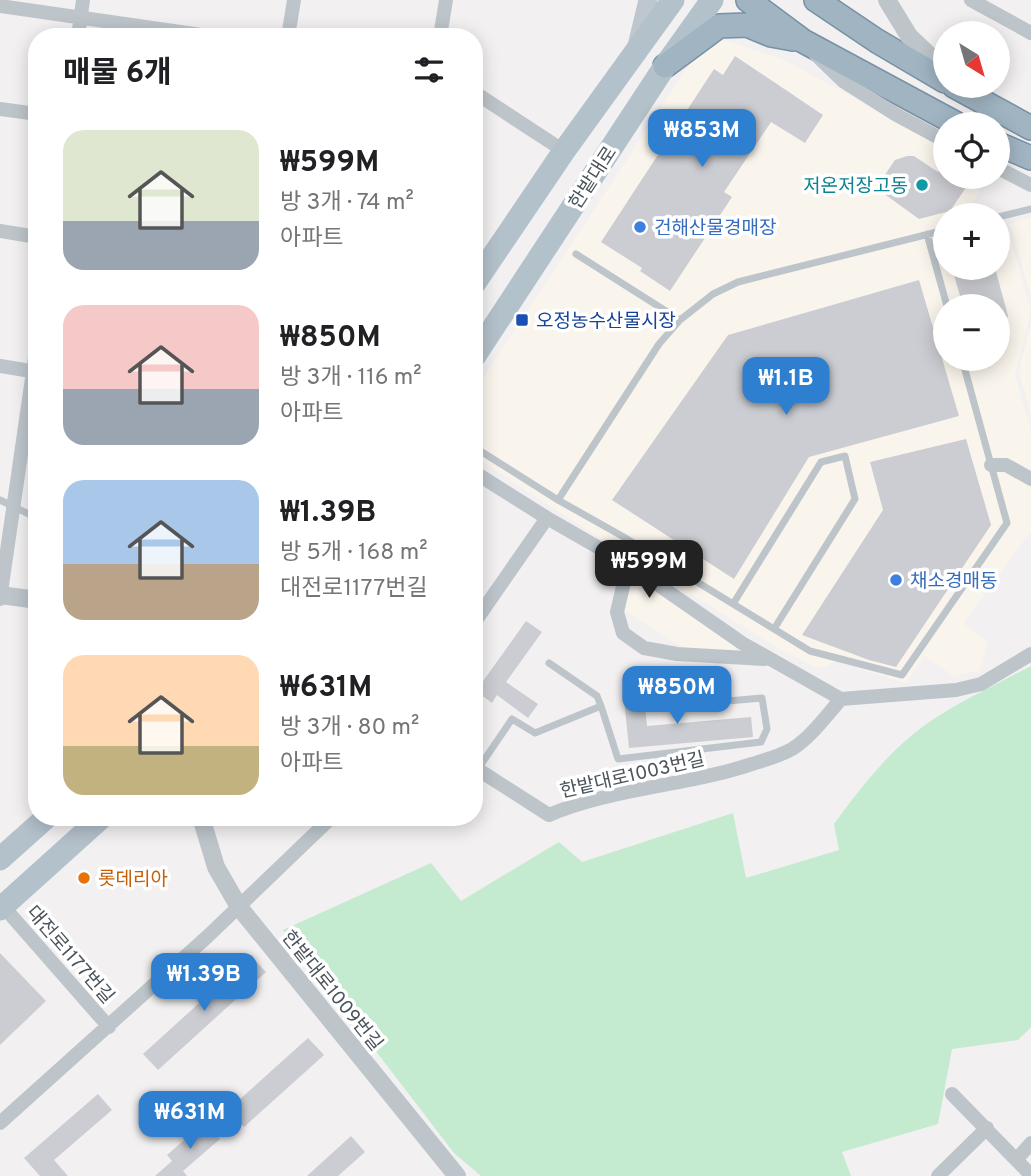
<!DOCTYPE html>
<html lang="ko">
<meta charset="utf-8">
<style>
body{margin:0;font-family:Overpass,"Noto Sans KR",sans-serif;background:#f2f2f2;color:#202124;height:100vh;display:flex;flex-direction:column;font-size:26px;white-space:nowrap}
*{box-sizing:border-box;margin:0}
p{font-size:23px;color:#757577}
.icon{flex:none;width:38px;height:38px;fill:none;stroke:currentColor;stroke-width:2;stroke-linecap:round;stroke-linejoin:round}
.map{position:relative;flex:1;overflow:hidden}
.side{position:absolute;left:28px;top:28px;width:455px;height:798px;display:flex;flex-direction:column;background:#fff;border-radius:28px;box-shadow:0 4px 18px #0003}
.side>*{flex:none}
.needle{width:46px;rotate:143deg}
.buttons{position:absolute;left:933px;top:21px;display:grid;gap:14px}
.buttons a{display:grid;place-items:center;width:77px;height:77px;border-radius:50%;background:#fff;box-shadow:0 4px 18px #0003;font-size:35px}
.price{position:absolute;translate:-50% -60px;padding:0 16px;border-radius:14px;background:#2e7fcf;color:#fff;font-size:23px;line-height:46px;filter:drop-shadow(0 2px 4px #0008)}
.price::after{content:'';position:absolute;left:50%;top:42px;width:21px;height:16px;margin-left:-10px;background:inherit;clip-path:polygon(0 0,100% 0,50% 100%)}
.price.current{background:#222;color:#fff}
ul{padding:0;list-style:none}
li{display:flex;align-items:center;gap:21px;height:175px;padding:0 35px}
li span{display:grid;place-items:center;flex:none;width:196px;height:140px;border-radius:21px;color:#555}
li>.icon{margin-inline-start:auto}
span .icon{width:84px;height:84px;fill:#fffc;stroke-width:1}
li b{font-size:30px}
h2{display:flex;justify-content:space-between;align-items:center;height:84px;padding:0 35px;font-size:30px}
.map>svg:first-child{display:block}
</style>
<div class="map">
<svg width="1031" height="1176" viewBox="0 0 1031 1176">
<rect width="100%" height="100%" fill="#f2f0f0"/>
<path fill="#faf5ec" fill-rule="evenodd" d="M723 39 783 60 945 145V177H980L982 185 975 199 963 209 981 215H945V268H998V220L1006 223 1031 311 1015 375 1031 431V464L1027 482 1031 486V531L963 623 987 642 980 670 954 676 924 656 906 683 835 661 824 667H815L776 647 592 533 474 456V392L701 47ZM945 306H998V359H945Z
M1031 217V296L1010 224Z
M1031 323V415L1019 371Z
M630 573 739 643 734 651 684 648 622 609Z"/>
<path fill="#c4ead0" d="M1031 666V1027L1018 1040 952 1049 938 1124 842 1152 851 1176H481L454 1153 283 930 431 863 461 901 559 842 582 862 733 813 746 878 839 850 834 824C864 783 896 742 940 715 969 697 1001 682 1031 666Z"/>
<path fill="#cbcdd2" d="M735 56 823 115 805 143 771 122 724 192 732 197 670 291 640 271 642 268 601 242 714 69 723 75Z
M907 156H914L938 172 945 161V177H960L969 183 950 211 919 219 876 188 895 160Z
M952 268H995L1008 316 998 340V306H963Z
M919 280 959 416 809 457 734 579 612 500 728 335Z
M966 439 991 525 896 667 869 660 802 635 883 510 870 462Z
M526 621 542 632 506 682 538 704 528 718 497 695 492 703 476 691Z
M643 687 647 726 751 717 753 737 629 748 623 689Z
M0 953 46 1001 0 1045Z
M251 956 266 972 158 1070 143 1054Z
M308 1038 324 1055 244 1127 228 1110Z
M98 1094 112 1110 54 1160 68 1176H40L24 1158Z
M205 1122 220 1139 183 1171 187 1176H155L172 1161 167 1155Z
M351 1136 365 1152 338 1176H307Z"/>
<g fill="none" stroke-linecap="round" stroke-linejoin="round">
<g stroke="#7991a5" stroke-width="26">
<path id="trunk" d="M748 0 803 41 957 124
M816 0 877 41 945 81
M665 66 719 26 747 25 771 35 793 39
M954 86 1031 128
M998 144 1031 158"/>
</g>
<path stroke="#bdc5cb" stroke-width="7" d="M998 217 1031 209
M927 234 947 306
M576 254 680 320
M474 447 558 500 659 344 680 320 713 294 738 282 945 230
M0 500 37 518
M558 500 622 536 810 651 902 675 1007 523 962 359
M733 604 821 462 845 456 855 499 774 629
M549 663 597 696 601 706
M669 707 716 702
M478 769 512 719 535 733 601 706 618 759 761 742 767 729 762 698 716 702 712 692 675 687"/>
<path stroke="#bdc5cb" stroke-width="14" d="M971 0 1031 33
M0 6 215 37
M78 37 83 0
M288 37 294 0
M440 37 446 0
M816 55 843 81 895 114 945 141
M474 92 564 151
M0 109 37 114
M998 168 1031 185
M0 231 37 237
M0 366 37 372
M991 465H1006L1031 479
M474 472 547 518 634 568 742 643 841 699
M628 565 617 612 623 633 644 648 677 654 765 659
M0 599 37 344
M474 623 547 518
M474 767 549 815C613 788 686 786 752 764 765 760 780 756 792 749 811 737 826 716 841 699L956 690 981 684 1031 654
M3 906 109 1027
M952 1094 1031 1175
M0 1123 208 936 332 817
M1017 1159 1031 1143
M938 1176 987 1128"/>
<path stroke="#bdc5cb" stroke-width="18" d="M887 0 909 36 932 58 944 80
M0 595 37 600
M201 817 216 867 239 907 457 1176"/>
<path stroke="#bec7cf" stroke-width="19" d="M637 46 648 0"/>
<path stroke="#b3c1cb" stroke-width="23" d="M474 284 564 151 673 0
M474 357 665 66 712 0
M0 859 47 817
M0 909 102 817"/>
<use href="#trunk" stroke="#a0b4c2" stroke-width="23"/>
</g>
<circle fill="#0f9aa8" stroke="#fff" stroke-width="2.5" cx="922" cy="185" r="7"/>
<g fill="#3f7fe0" stroke="#fff" stroke-width="2.5">
<circle cx="640" cy="227" r="7"/>
<circle cx="896" cy="580" r="7"/>
</g>
<rect fill="#1a4fb4" stroke="#fff" stroke-width="2.5" x="515" y="313" width="14" height="14" rx="3.5"/>
<circle fill="#e8710a" stroke="#fff" stroke-width="2.5" cx="84" cy="878" r="7"/>
<g text-anchor="middle" stroke-width="7" stroke-linejoin="round" paint-order="stroke">
<g font-size="19" fill="#4a545b" stroke="#fff">
<text transform="translate(592 177) rotate(-57)" y="7">한밭대로</text>
<text transform="translate(632 774) rotate(-13)" y="7">한밭대로1003번길</text>
<text transform="translate(71 954) rotate(49)" y="7">대전로1177번길</text>
<text transform="translate(333 990) rotate(51)" y="7">한밭대로1009번길</text>
</g>
<g font-size="19" fill="#0d838f" stroke="#fff" text-anchor="end">
<text x="908" y="192">저온저장고동</text>
</g>
<g font-size="19" fill="#366cbe" stroke="#fff" text-anchor="start">
<text x="654" y="234">건해산물경매장</text>
<text x="910" y="587">채소경매동</text>
</g>
<g font-size="19" fill="#164399" stroke="#fff" text-anchor="start">
<text x="536" y="327">오정농수산물시장</text>
</g>
<g font-size="19" fill="#c56008" stroke="#fff" text-anchor="start">
<text x="98" y="885">롯데리아</text>
</g>
</g>
</svg>
<div class="buttons">
<a><svg class="needle" viewBox="-14 -14 28 28"><path d="M0-13l5 13h-10z" fill="#e53935"/><path d="M0 13l5-13h-10z" fill="#757577"/></svg></a>
<a><svg class="icon" aria-label="locate" viewBox="0 0 24 24"><circle cx="12" cy="12" r="6"/><path d="M12 2v4M12 18v4M2 12h4M18 12h4"/></svg></a>
<a>+</a>
<a>−</a>
</div>
<b class="price" style="left:702px;top:169px">₩853M</b>
<b class="price" style="left:786px;top:417px">₩1.1B</b>
<b class="price current" style="left:649px;top:600px">₩599M</b>
<b class="price" style="left:677px;top:726px">₩850M</b>
<b class="price" style="left:204px;top:1013px">₩1.39B</b>
<b class="price" style="left:190px;top:1151px">₩631M</b>
<section class="side">
<h2>매물 6개<svg class="icon" aria-label="filters" viewBox="0 0 24 24"><path d="M4 7h16M4 17h16"/><circle cx="9" cy="7" r="2"/><circle cx="15" cy="17" r="2"/></svg></h2>
<ul>
<li><span style="background:linear-gradient(#dfe7d0 65%,#9aa5b1 0)"><svg class="icon" aria-label="home" viewBox="0 0 24 24"><path d="M3 11l9-7 9 7M6 9v11h12V9"/></svg></span><div><b>₩599M</b><p>방 3개 · 74 m²</p><p>아파트</p></div></li>
<li><span style="background:linear-gradient(#f6c9c9 60%,#9aa5b1 0)"><svg class="icon" aria-label="home" viewBox="0 0 24 24"><path d="M3 11l9-7 9 7M6 9v11h12V9"/></svg></span><div><b>₩850M</b><p>방 3개 · 116 m²</p><p>아파트</p></div></li>
<li><span style="background:linear-gradient(#a9c7e8 60%,#b9a48a 0)"><svg class="icon" aria-label="home" viewBox="0 0 24 24"><path d="M3 11l9-7 9 7M6 9v11h12V9"/></svg></span><div><b>₩1.39B</b><p>방 5개 · 168 m²</p><p>대전로1177번길</p></div></li>
<li><span style="background:linear-gradient(#ffd9b3 65%,#c2b280 0)"><svg class="icon" aria-label="home" viewBox="0 0 24 24"><path d="M3 11l9-7 9 7M6 9v11h12V9"/></svg></span><div><b>₩631M</b><p>방 3개 · 80 m²</p><p>아파트</p></div></li>
</ul>
</section>
</div>
